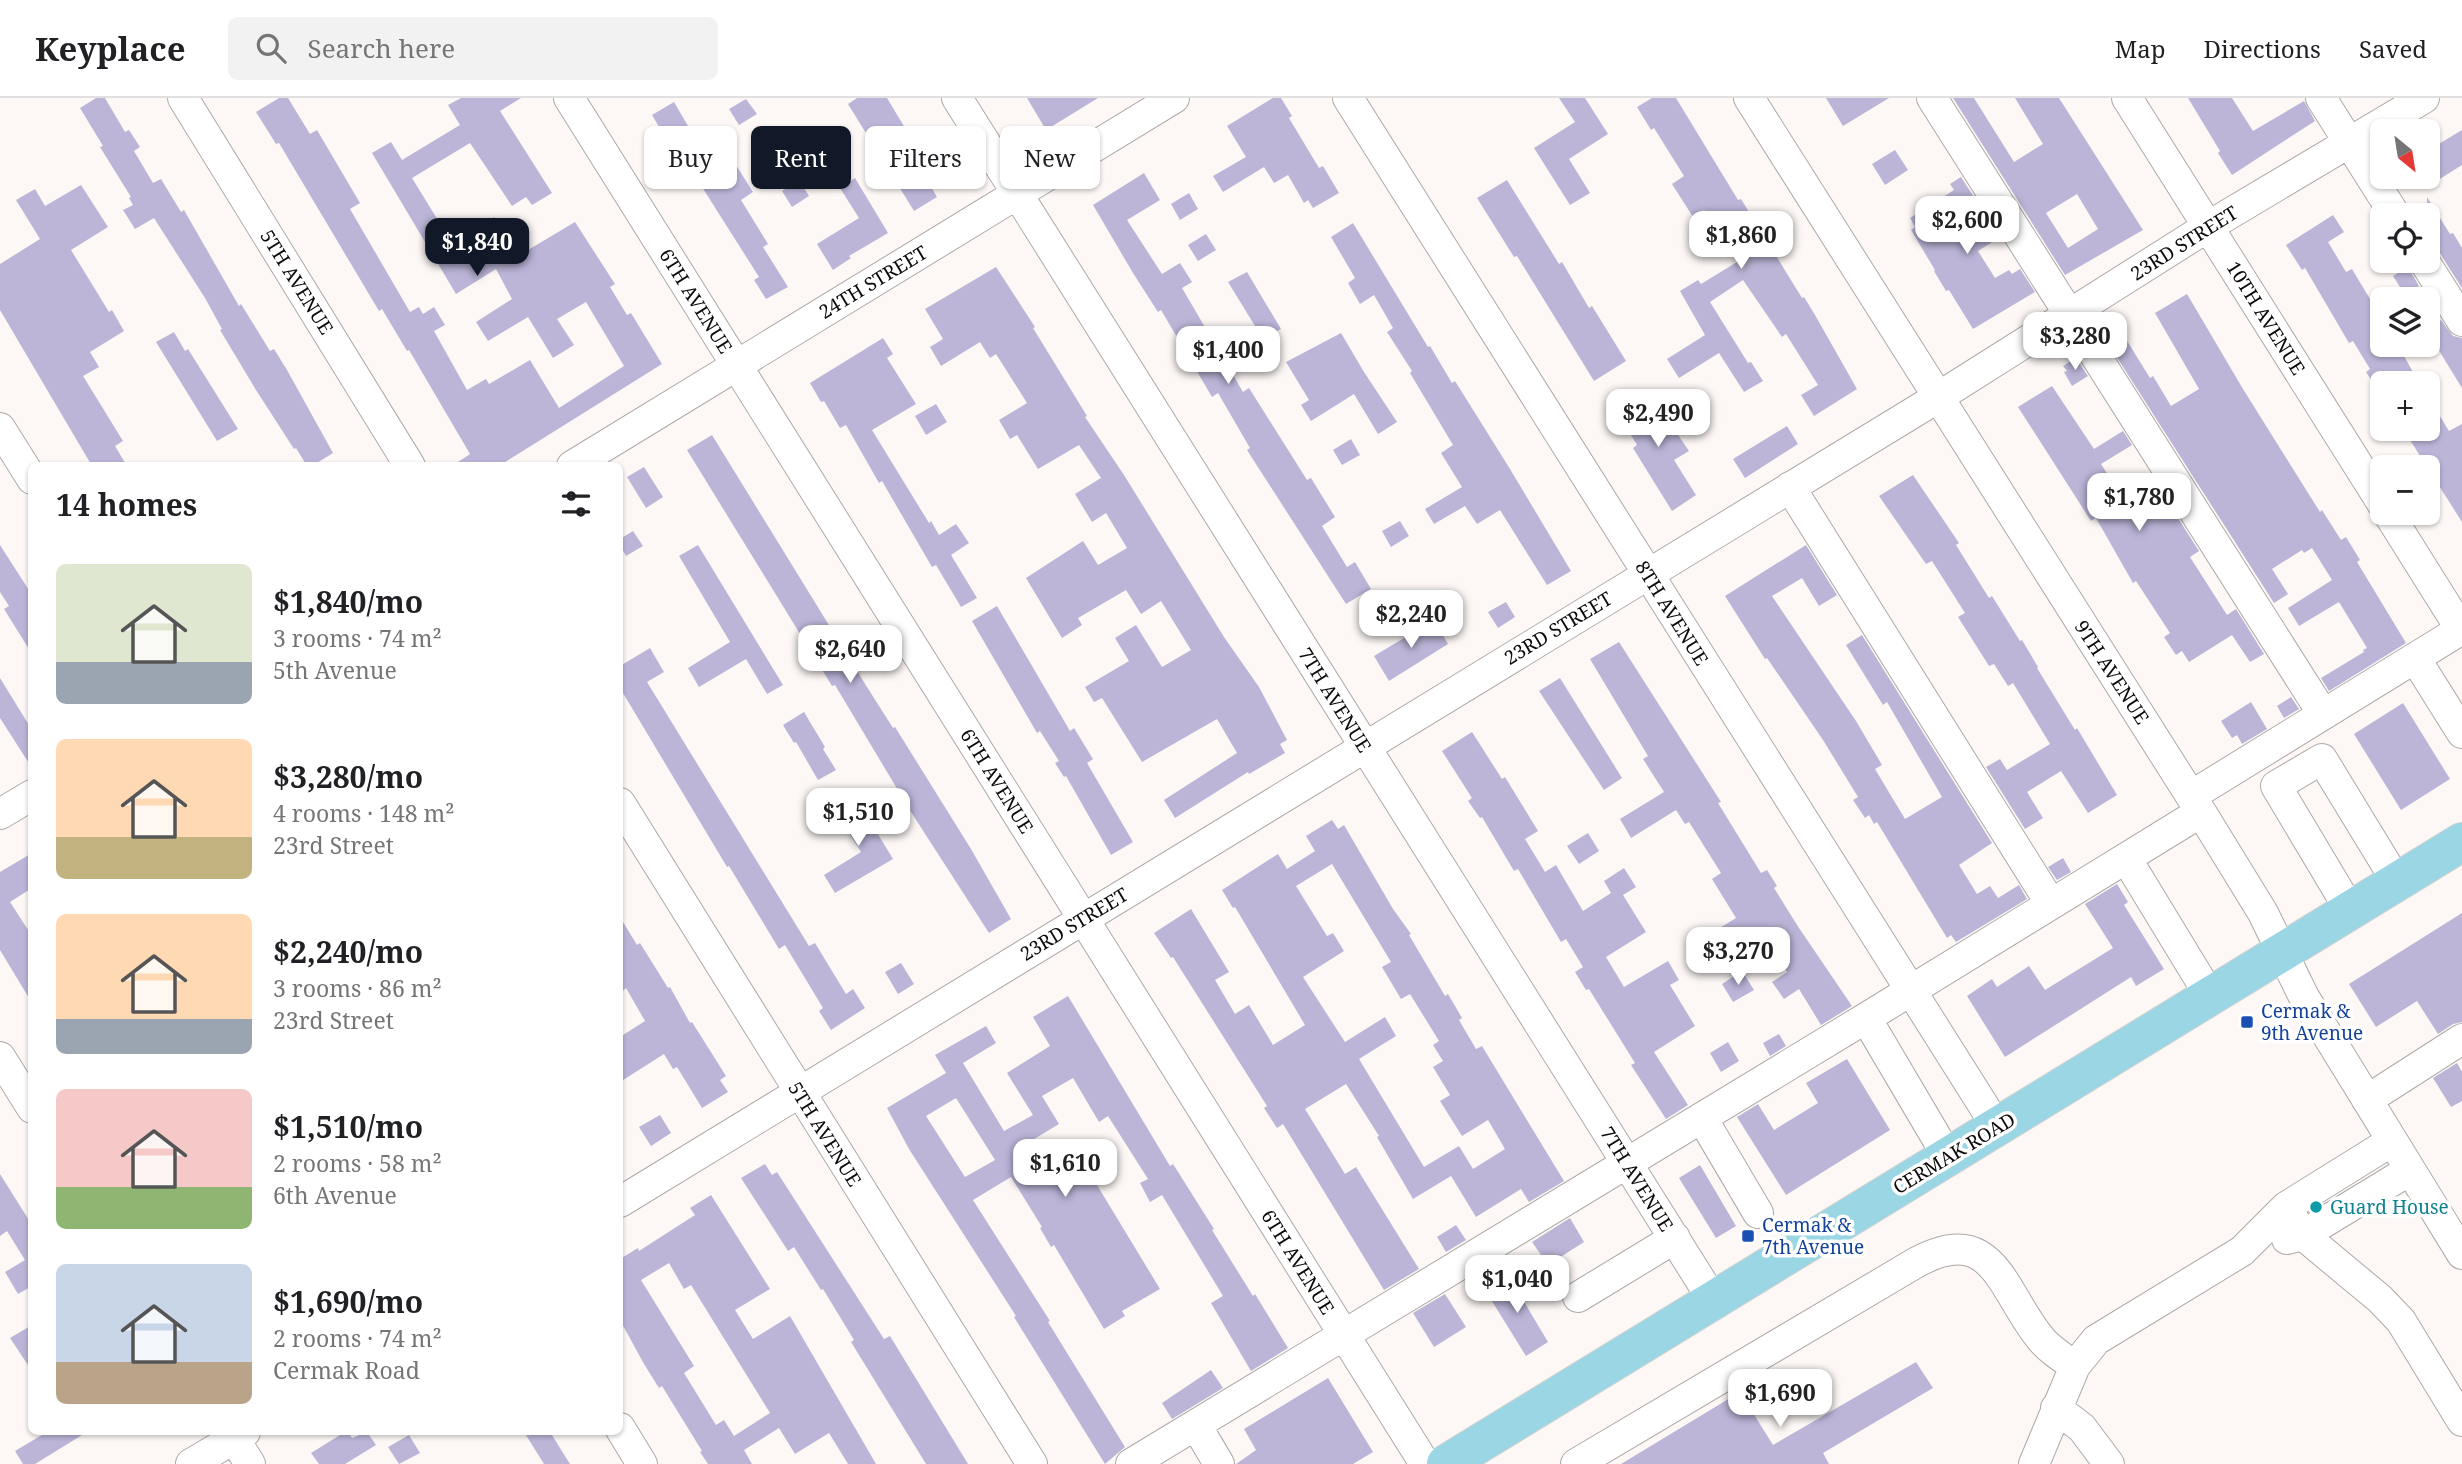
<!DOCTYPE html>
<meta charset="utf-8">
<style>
body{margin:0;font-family:"Noto Serif",serif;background:#f2f2f2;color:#202124;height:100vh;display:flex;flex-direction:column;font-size:26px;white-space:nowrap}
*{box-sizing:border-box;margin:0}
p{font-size:23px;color:#757577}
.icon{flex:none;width:38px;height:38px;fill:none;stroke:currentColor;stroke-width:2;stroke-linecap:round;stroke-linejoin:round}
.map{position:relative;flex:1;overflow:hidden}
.panel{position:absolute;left:28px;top:364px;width:595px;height:973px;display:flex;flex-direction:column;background:#fff;border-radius:10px;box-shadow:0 2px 5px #0004}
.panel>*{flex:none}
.guide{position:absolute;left:644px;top:28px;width:665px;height:63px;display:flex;gap:14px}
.needle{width:46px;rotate:150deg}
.controls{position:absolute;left:2370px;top:21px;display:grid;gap:14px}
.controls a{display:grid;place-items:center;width:70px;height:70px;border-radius:10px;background:#fff;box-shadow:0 2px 5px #0004;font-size:35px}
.price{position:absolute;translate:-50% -60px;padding:0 16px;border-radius:14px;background:#fff;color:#222;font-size:23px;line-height:46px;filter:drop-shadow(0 2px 4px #0008)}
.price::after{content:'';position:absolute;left:50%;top:42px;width:21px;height:16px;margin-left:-10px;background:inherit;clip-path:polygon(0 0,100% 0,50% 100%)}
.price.selected{background:#111827;color:#fff}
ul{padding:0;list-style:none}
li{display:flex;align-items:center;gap:21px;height:175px;padding:0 28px}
li span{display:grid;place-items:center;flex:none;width:196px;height:140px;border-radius:10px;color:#555}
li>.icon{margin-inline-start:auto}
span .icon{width:84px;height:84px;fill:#fffc;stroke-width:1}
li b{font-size:30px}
h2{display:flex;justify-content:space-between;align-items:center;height:84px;padding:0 28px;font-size:30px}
.tag{padding:0 24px;border-radius:10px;background:#fff;box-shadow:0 2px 5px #0004;font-size:24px;line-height:63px}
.tag.selected{background:#111827;color:#fff}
header{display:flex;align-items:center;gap:42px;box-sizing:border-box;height:98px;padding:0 35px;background:#fff;border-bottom:2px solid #e0e0e0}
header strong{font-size:33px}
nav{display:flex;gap:38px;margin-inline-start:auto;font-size:24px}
.search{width:490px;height:63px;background:#f2f2f2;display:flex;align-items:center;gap:18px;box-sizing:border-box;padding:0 24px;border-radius:10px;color:#757577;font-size:26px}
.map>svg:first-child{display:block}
</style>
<header>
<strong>Keyplace</strong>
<div class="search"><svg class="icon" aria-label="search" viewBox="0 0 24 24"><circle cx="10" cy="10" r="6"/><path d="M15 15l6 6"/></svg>Search here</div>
<nav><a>Map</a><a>Directions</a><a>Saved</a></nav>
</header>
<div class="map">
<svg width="2462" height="1366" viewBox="0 0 2462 1366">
<rect width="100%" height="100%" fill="#fdf8f6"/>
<path fill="#bcb5d8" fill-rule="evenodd" d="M96 0H105L125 34 129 32 140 49 134 53 153 85 161 81 181 114 184 112 239 208 241 206 270 253 274 251 287 272 333 355 312 368H307L296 350 294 351 256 292 220 232 222 231 205 200 154 120 135 131 123 112 133 107 129 100 131 99 100 49 103 48 80 10Z
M279 0H288L310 36 317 32 360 105 350 111 410 214 419 209 423 216 434 209 445 227 434 233 467 292 486 281 489 286 530 262 559 310 624 268 586 204 557 221 574 247 553 260 528 219 488 243 476 224 512 201 496 171 456 196 372 55 391 44 402 62 460 27 448 7 461 0H521L500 13 552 95 532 107 526 99 512 108 470 45 412 80 452 145 494 119 518 158 575 124 615 186 610 189 627 217 631 215 662 266 499 368H452L470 356 409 252 407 253 382 211 379 213 279 45 276 46 256 14Z
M857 0H887L937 83 930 87 937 99 914 113 848 6Z
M1027 0H1098L1046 32Z
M1273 0H1281L1292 18 1289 20 1319 70 1323 68 1339 95 1313 110 1308 102 1304 105 1288 77 1274 85 1264 69 1223 94 1213 78 1246 59 1227 28Z
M1559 0H1585L1608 36 1569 61 1590 95 1570 107 1534 50 1575 24Z
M1652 0H1676L1738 102 1741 101 1802 200 1804 199 1815 217 1857 291 1814 318 1801 297 1818 287 1786 236 1782 239 1743 182 1710 204 1748 265 1751 264 1763 283 1744 294 1719 255 1679 280 1667 261 1705 237 1680 193 1698 182 1701 186 1737 164 1704 112 1693 119 1672 86 1684 78 1654 30 1651 32 1637 9Z
M1826 0H1889L1843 28Z
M1953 0H1974L2014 64 2043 46 2015 0H2059L2143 132 2065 177ZM2077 96 2098 131 2068 150 2046 115Z
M2188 0H2232L2253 33 2304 3 2315 23 2232 77 2218 55 2220 53Z
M746 1 757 16 739 27 729 11Z
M674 4 698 45 705 41 726 74 736 67 753 94 741 102 768 146 763 149 788 189 766 201 754 182 759 179 702 89 704 87 671 32 664 37 652 17Z
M2462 32V67L2427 89V64L2437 58 2432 50Z
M1895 52 1908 72 1885 87 1872 66Z
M1144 75 1160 102 1127 122 1162 176 1180 165 1192 184 1182 190 1243 294 1249 290 1307 382 1311 380 1335 419 1322 428 1347 469 1355 464 1371 491 1346 506 1247 352 1250 350 1218 295 1212 299 1161 212 1158 214 1133 175 1093 107Z
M1961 79 2000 139 1978 153 1995 180 2009 172 2012 176 2020 171 2035 194 1973 231 1949 192 1946 193 1934 173 1935 172 1911 132 1915 129 1910 120 1954 92 1950 86Z
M855 80 888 135 849 158 851 160 833 172 817 146 859 120 840 90Z
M799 82 809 98 792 109 782 93Z
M1507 82 1559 166 1562 164 1589 210 1592 208 1626 263 1594 283 1517 158 1514 159 1477 100Z
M81 87 108 129 71 152 109 214 112 212 124 233 90 254 99 269 83 278 123 343 115 348 127 368H92L0 212V166L40 141 16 102 35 91 45 108Z
M1189 95 1198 111 1180 122 1171 106Z
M2427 99 2450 136 2453 135 2462 150V190L2439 154 2427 146Z
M2333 117 2344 134 2328 144 2346 174 2352 171 2382 221V247H2398L2419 285H2373L2366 274 2370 271 2353 243 2349 245 2305 170 2302 172 2286 147Z
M1353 125 1428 249 1430 248 1452 285 1455 283 1510 371 1571 473 1547 487 1500 412 1477 426 1465 408 1434 426 1425 411 1462 389 1441 355 1453 347 1410 275 1412 273 1387 234 1393 230 1374 197 1360 206 1348 185 1355 180 1331 139Z
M1206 136 1216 152 1198 163 1188 147Z
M996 169 1035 229 1033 230 1087 318 1085 319 1124 377 1224 539 1259 589 1287 642 1280 646 1285 655 1249 676 1248 674 1175 720 1164 702 1237 655 1217 621 1142 664 1102 600 1094 604 1085 589 1129 563 1115 540 1136 527 1162 569 1191 552 1161 503 1141 516 1126 492 1078 520 1082 527 1062 540 1026 480 1083 443 1098 467 1127 450 1106 415 1092 424 1075 396 1101 380 1079 347 1038 371 1017 337 1010 341 999 322 1027 305 996 256 990 260 980 244 941 268 930 249 943 241 925 211Z
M2408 169 2419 188 2405 197 2393 178Z
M1247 174 1281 231 1263 241 1228 184Z
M2187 196 2243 291 2320 414 2322 412 2341 442 2346 439 2360 462 2357 464 2406 545 2329 593 2321 580 2364 554 2363 552 2367 550 2339 504 2299 528 2288 510 2332 482 2312 450 2304 455 2302 452 2272 471 2288 496 2274 505 2109 247 2124 238 2150 280 2153 278 2171 308 2199 291 2155 215Z
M2441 222 2453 238 2462 240V290L2427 233V231Z
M174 234 185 253 188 251 238 331 217 343 156 244Z
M1341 235 1364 274 1397 324 1378 336 1354 296 1311 323 1301 307 1309 302 1286 264Z
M883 240 893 256 887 260 916 306 872 332 929 425 931 423 939 437 956 426 969 445 951 457 977 500 961 509 936 467 932 469 882 383 879 385 846 327 840 330 824 303 821 304 810 285Z
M2076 260 2088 278 2072 288 2064 274 2067 273 2063 268Z
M2052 288 2094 351 2123 333 2132 347 2101 366 2119 394 2149 375 2199 453 2190 459 2227 517 2236 511 2264 556 2250 564 2232 537 2189 564 2182 553 2176 557 2164 539 2170 535 2136 483 2133 485 2096 420 2091 423 2018 309Z
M1649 294 1689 353 1674 362 1696 397 1672 413 1633 350 1637 347 1617 314Z
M2427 297 2449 333 2462 326V424L2403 331H2427Z
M936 306 947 324 926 337 915 318Z
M1787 328 1798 346 1745 380 1733 361Z
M712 337 867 589 893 630 895 629 971 751 1011 821 989 835 911 714 835 587 832 588 687 352Z
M1351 341 1360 357 1342 367 1333 352Z
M644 369 663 399 646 410 627 379Z
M1913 377 1959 445 1956 447 1989 500 1992 498 2020 543 2022 542 2038 569 2037 570 2075 632 2077 630 2117 697 2088 715 2061 673 2027 694 2043 720 2025 731 1986 669 2000 661 2007 672 2050 646 2013 585 2008 588 1994 566 1989 568 1958 519 1965 515 1932 463 1926 466 1879 398Z
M1400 423 1409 438 1391 449 1382 433Z
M633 433 643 448 626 458 620 447V441Z
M0 447 32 497V556L4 511 9 508 0 494Z
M698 447 783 587 767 596 746 561 699 589 688 570 730 544 679 458Z
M1806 447 1837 497 1819 508 1802 480 1772 498 1856 623 1882 667 1875 671 1905 721 1942 699 1887 604 1883 607 1846 547 1862 537 1992 745 1959 767 1977 796 1990 788 1998 800 2019 787 2027 801 1956 844 1951 837 1947 840 1877 724 1874 726 1869 717 1865 720 1853 702 1858 699 1823 642 1767 560 1765 561 1725 498Z
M1506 504 1515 519 1498 530 1488 514Z
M997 508 1070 633 1074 630 1093 661 1087 665 1133 744 1111 757 1066 678 1064 679 1055 665 1059 663 1040 633 1037 635 972 523Z
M1434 522 1448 546 1389 583 1374 558Z
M1619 544 1721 704 1718 705 1761 775 1767 772 1777 788 1774 790 1799 830 1852 908 1821 927 1799 891 1784 901 1772 884 1787 874 1761 830 1716 858 1705 839 1736 820 1712 781 1721 775 1689 724 1685 726 1676 712 1631 740 1620 721 1664 694 1643 661 1648 658 1590 561Z
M650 550 664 574 647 584 809 848 815 845 846 896 853 891 865 910 831 932 819 913 823 910 785 847 779 851 729 768 727 769 620 590V568Z
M0 580 32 632V670L0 620Z
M1560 580 1622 680 1604 692 1539 593Z
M2291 599 2299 611 2284 620 2277 608Z
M2251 604 2267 631 2242 646 2237 637 2232 640 2221 623Z
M2403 605 2450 681 2401 712 2354 636Z
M804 614 825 649 823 651 836 672 818 682 796 644 794 645 783 627Z
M1472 634 1502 681 1505 679 1538 733 1525 741 1545 774 1556 767 1583 813 1611 795 1604 783 1624 770 1636 789 1623 797 1646 834 1606 859 1624 889 1668 863 1679 882 1670 887 1695 928 1654 954 1688 1007 1666 1021 1631 967 1635 965 1589 891 1586 892 1575 874 1583 869 1566 841 1561 844 1518 771 1514 773 1482 719 1480 720 1468 703 1472 700 1442 653Z
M856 700 893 761 835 795 824 777 861 754 835 713Z
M1332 722 1338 731 1344 727 1393 811 1411 836 1409 837 1445 898 1448 896 1462 920 1459 922 1476 951 1482 948 1564 1083 1529 1104 1521 1091 1476 1119 1451 1078 1413 1101 1377 1039 1379 1038 1346 986 1305 1011 1345 1076 1356 1069 1419 1171 1384 1192 1283 1026 1277 1030 1264 1010 1267 1008 1173 859 1171 860 1154 835 1191 811 1229 874 1215 882 1235 916 1249 907 1273 947 1305 927 1235 809 1233 810 1222 792 1278 756 1287 771 1315 753 1306 738ZM1332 766 1391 864 1382 869 1401 901 1410 896 1439 943 1433 947 1443 963 1433 969 1450 997 1440 1003 1462 1038 1488 1022 1505 1051 1473 1071 1459 1048 1424 1069 1359 961 1396 938 1385 919 1345 944 1303 879 1344 853 1333 835 1327 838 1296 788Z
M1588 735 1599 753 1579 766 1567 748Z
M32 755V790L10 804 32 838V905L0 852V774Z
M2063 760 2071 774 2057 782 2048 769Z
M2117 786 2128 804 2124 807 2164 871 2136 888 2131 879 2005 959 1967 898 1992 881 1997 889 2029 868 2045 892 2113 850 2085 806Z
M2462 815V924L2453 926 2438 936 2417 903 2376 929 2349 886Z
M620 819 637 847 640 845 668 890 670 889 690 925 692 924 726 978 720 982 728 994 702 1010 677 969 673 971 664 956 620 984V939L645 923 626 890 620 895Z
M901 865 914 886 898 896 885 874Z
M1742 873 1754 892 1733 904 1722 886Z
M1068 898 1170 1068 1173 1066 1214 1131 1212 1132 1253 1198 1255 1196 1288 1250 1251 1273 1211 1205 1223 1198 1162 1097 1150 1104 1140 1085 1148 1081 1108 1018 1099 1024 1073 980 1042 998 1059 1026 1021 1049 1038 1078 1077 1054 1160 1191 1122 1213 1125 1218 1104 1231 1054 1147 1051 1149 1040 1130 1042 1129 1011 1079 973 1102 1050 1223 1048 1224 1125 1349 1105 1366 1014 1219 1016 1218 909 1051 887 1010 946 975 935 957 986 928 996 945 963 965 1004 1033 1033 1017 1007 975 1050 948 1033 919ZM956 1000 995 1062 965 1079 926 1018Z
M1779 936 1786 948 1770 958 1763 945Z
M1728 944 1739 963 1721 974 1710 955Z
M1847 961 1890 1032 1786 1097 1737 1019 1758 1006 1774 1032 1818 1005 1806 985Z
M2457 965 2462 974V1003L2451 1009 2433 980Z
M660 1017 671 1035 651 1048 639 1029Z
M765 1066 772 1077 777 1074 884 1241 890 1238 968 1366H926L851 1244 854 1242 823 1191 821 1192 794 1149 788 1153 741 1080Z
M1700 1067 1736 1128 1716 1140 1679 1080Z
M0 1076 32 1127V1188L18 1196 5 1174 25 1162 7 1133 0 1138Z
M711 1097 770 1191 735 1212 753 1241 790 1218 876 1366H848L829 1335 795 1356 779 1330 744 1352 752 1366H708L700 1354 702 1353 662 1288 659 1290 644 1266 620 1222V1161L638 1150 639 1153 695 1117 690 1110ZM669 1165 684 1191 691 1187 770 1315 734 1338 724 1322 716 1327 684 1275 694 1268 641 1182Z
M1570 1120 1584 1144 1548 1167 1532 1144Z
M1456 1127 1466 1142 1446 1154 1437 1139Z
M1508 1177 1548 1244 1526 1258 1485 1192Z
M1445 1196 1466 1229 1434 1249 1413 1215Z
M32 1227V1273L10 1240Z
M1916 1264 1933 1290 1823 1355 1829 1366H1621L1740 1294 1773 1347Z
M1211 1272 1223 1290 1172 1321 1162 1305Z
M1328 1280 1373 1354 1353 1366H1236L1256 1352 1244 1331Z
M47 1334H87L35 1366H23L15 1353Z
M345 1334H348L352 1340 367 1334 376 1347 345 1366H319L311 1355Z
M524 1334H550L570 1366H544Z
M409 1337 420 1355 399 1366 388 1349Z"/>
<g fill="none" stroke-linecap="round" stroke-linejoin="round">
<g stroke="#aea9a7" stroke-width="32">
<path id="minor" d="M183 0 410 368
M569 0 1425 1366
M957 0 1713 1202
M1348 0 1997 1029
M1749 0 2201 714 2263 815 2304 899 2462 1156
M1932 0 2323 616
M2127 0 2382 405
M2321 0 2395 117
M2424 163 2462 223
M0 330 32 381
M572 368 1174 0
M1790 389 2051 806
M2388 415 2462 533
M2415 560 2462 635
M2191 698 2462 531
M620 705 1032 1366
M0 716 32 697
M2126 760 2210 898
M2350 812 2276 688 2322 661 2397 784
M1866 920 1948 1059
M0 959 32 1010
M2367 1002 2462 941
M1702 1020 1758 1115
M620 1104 1937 300 2209 128 2424 0
M2286 1109 2303 1137 2380 1201 2401 1223 2462 1323
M2287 1141 2303 1137 2410 1072
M1578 1199 1675 1140
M2056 1310 2082 1330 2109 1366
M1196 1327 1219 1366
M620 1330 642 1366
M230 1334 250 1366
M191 1366 245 1334
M1131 1366 1866 920 2201 714
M1576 1366 1912 1167C1994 1119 2001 1193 2041 1241 2050 1252 2063 1260 2075 1268
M2034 1366 2075 1268 2096 1242 2242 1153 2286 1109 2392 1043"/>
</g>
<g stroke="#d3d3d3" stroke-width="40">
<path id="major" d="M1446 1366 2462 744"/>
</g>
<use href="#minor" stroke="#fff" stroke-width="30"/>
<use href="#major" stroke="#9ad6e3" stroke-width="38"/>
</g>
<g fill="#1a4fb4" stroke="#fff" stroke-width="2.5">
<rect x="2240" y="917" width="14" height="14" rx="3.5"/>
<rect x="1741" y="1131" width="14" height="14" rx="3.5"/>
</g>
<circle fill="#0f9aa8" stroke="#fff" stroke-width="2.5" cx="2316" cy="1109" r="7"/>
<g text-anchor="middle" stroke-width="7" stroke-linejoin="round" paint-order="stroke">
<g font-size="19" fill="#0d0b0a" stroke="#fff">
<text transform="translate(2184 145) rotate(-32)" y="7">23RD STREET</text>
<text transform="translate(297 184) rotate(58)" y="7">5TH AVENUE</text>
<text transform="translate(873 184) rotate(-31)" y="7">24TH STREET</text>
<text transform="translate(696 203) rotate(58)" y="7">6TH AVENUE</text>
<text transform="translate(2266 220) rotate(58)" y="7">10TH AVENUE</text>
<text transform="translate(1672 515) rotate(58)" y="7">8TH AVENUE</text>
<text transform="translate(1558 530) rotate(-31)" y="7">23RD STREET</text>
<text transform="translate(2112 574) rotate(57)" y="7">9TH AVENUE</text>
<text transform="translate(1335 602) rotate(58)" y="7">7TH AVENUE</text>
<text transform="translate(997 683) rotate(58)" y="7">6TH AVENUE</text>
<text transform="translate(1074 826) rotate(-31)" y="7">23RD STREET</text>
<text transform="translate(825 1036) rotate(58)" y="7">5TH AVENUE</text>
<text transform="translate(1954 1055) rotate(-31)" y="7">CERMAK ROAD</text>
<text transform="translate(1637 1081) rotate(58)" y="7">7TH AVENUE</text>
<text transform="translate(1298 1164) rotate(58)" y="7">6TH AVENUE</text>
</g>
<g font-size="19" fill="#164399" stroke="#fff" text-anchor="start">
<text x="2261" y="920">Cermak &amp;<tspan x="2261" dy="22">9th Avenue</tspan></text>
<text x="1762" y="1134">Cermak &amp;<tspan x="1762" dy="22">7th Avenue</tspan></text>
</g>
<g font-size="19" fill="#0d838f" stroke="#fff" text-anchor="start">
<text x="2330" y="1116">Guard House</text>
</g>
</g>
</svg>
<div class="controls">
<a><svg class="needle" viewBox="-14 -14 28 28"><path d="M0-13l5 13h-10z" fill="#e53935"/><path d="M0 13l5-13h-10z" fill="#757577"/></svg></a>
<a><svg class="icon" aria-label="locate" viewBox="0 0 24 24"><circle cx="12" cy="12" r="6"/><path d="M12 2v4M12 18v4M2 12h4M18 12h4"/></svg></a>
<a><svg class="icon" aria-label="layers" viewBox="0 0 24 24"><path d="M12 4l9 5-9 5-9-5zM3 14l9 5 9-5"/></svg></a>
<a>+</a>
<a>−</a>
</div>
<b class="price" style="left:1967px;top:158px">$2,600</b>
<b class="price" style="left:1741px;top:173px">$1,860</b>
<b class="price selected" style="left:477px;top:180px">$1,840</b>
<b class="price" style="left:2075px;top:274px">$3,280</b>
<b class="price" style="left:1228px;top:288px">$1,400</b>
<b class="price" style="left:1658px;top:351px">$2,490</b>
<b class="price" style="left:2139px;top:435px">$1,780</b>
<b class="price" style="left:1411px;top:552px">$2,240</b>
<b class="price" style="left:850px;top:587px">$2,640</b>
<b class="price" style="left:858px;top:750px">$1,510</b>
<b class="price" style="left:1738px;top:889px">$3,270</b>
<b class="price" style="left:1065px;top:1101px">$1,610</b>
<b class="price" style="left:1517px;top:1217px">$1,040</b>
<b class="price" style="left:1780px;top:1331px">$1,690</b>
<div class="guide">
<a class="tag">Buy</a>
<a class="tag selected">Rent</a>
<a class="tag">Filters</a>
<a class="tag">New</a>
</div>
<section class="panel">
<h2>14 homes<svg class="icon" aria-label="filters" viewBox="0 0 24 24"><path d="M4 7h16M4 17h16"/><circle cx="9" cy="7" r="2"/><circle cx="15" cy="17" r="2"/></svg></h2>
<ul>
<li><span style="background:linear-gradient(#dfe7d0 70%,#9aa5b1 0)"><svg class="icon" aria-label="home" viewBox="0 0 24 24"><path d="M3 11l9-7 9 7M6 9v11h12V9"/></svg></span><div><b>$1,840/mo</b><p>3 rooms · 74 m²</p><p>5th Avenue</p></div></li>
<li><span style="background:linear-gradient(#ffd9b3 70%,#c2b280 0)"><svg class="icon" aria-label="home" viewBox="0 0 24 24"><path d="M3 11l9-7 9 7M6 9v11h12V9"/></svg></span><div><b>$3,280/mo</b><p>4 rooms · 148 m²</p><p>23rd Street</p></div></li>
<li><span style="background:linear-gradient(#ffd9b3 75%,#9aa5b1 0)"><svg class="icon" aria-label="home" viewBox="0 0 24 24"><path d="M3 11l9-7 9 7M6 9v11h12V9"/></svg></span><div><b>$2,240/mo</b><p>3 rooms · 86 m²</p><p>23rd Street</p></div></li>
<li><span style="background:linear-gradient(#f6c9c9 70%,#8fb573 0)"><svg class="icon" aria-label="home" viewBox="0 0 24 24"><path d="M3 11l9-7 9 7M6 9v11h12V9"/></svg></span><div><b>$1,510/mo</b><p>2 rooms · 58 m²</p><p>6th Avenue</p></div></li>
<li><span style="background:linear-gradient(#c9d6e8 70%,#b9a48a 0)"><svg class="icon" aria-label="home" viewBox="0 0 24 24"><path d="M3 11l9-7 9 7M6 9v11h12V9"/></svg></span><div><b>$1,690/mo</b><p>2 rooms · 74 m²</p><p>Cermak Road</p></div></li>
</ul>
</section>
</div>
